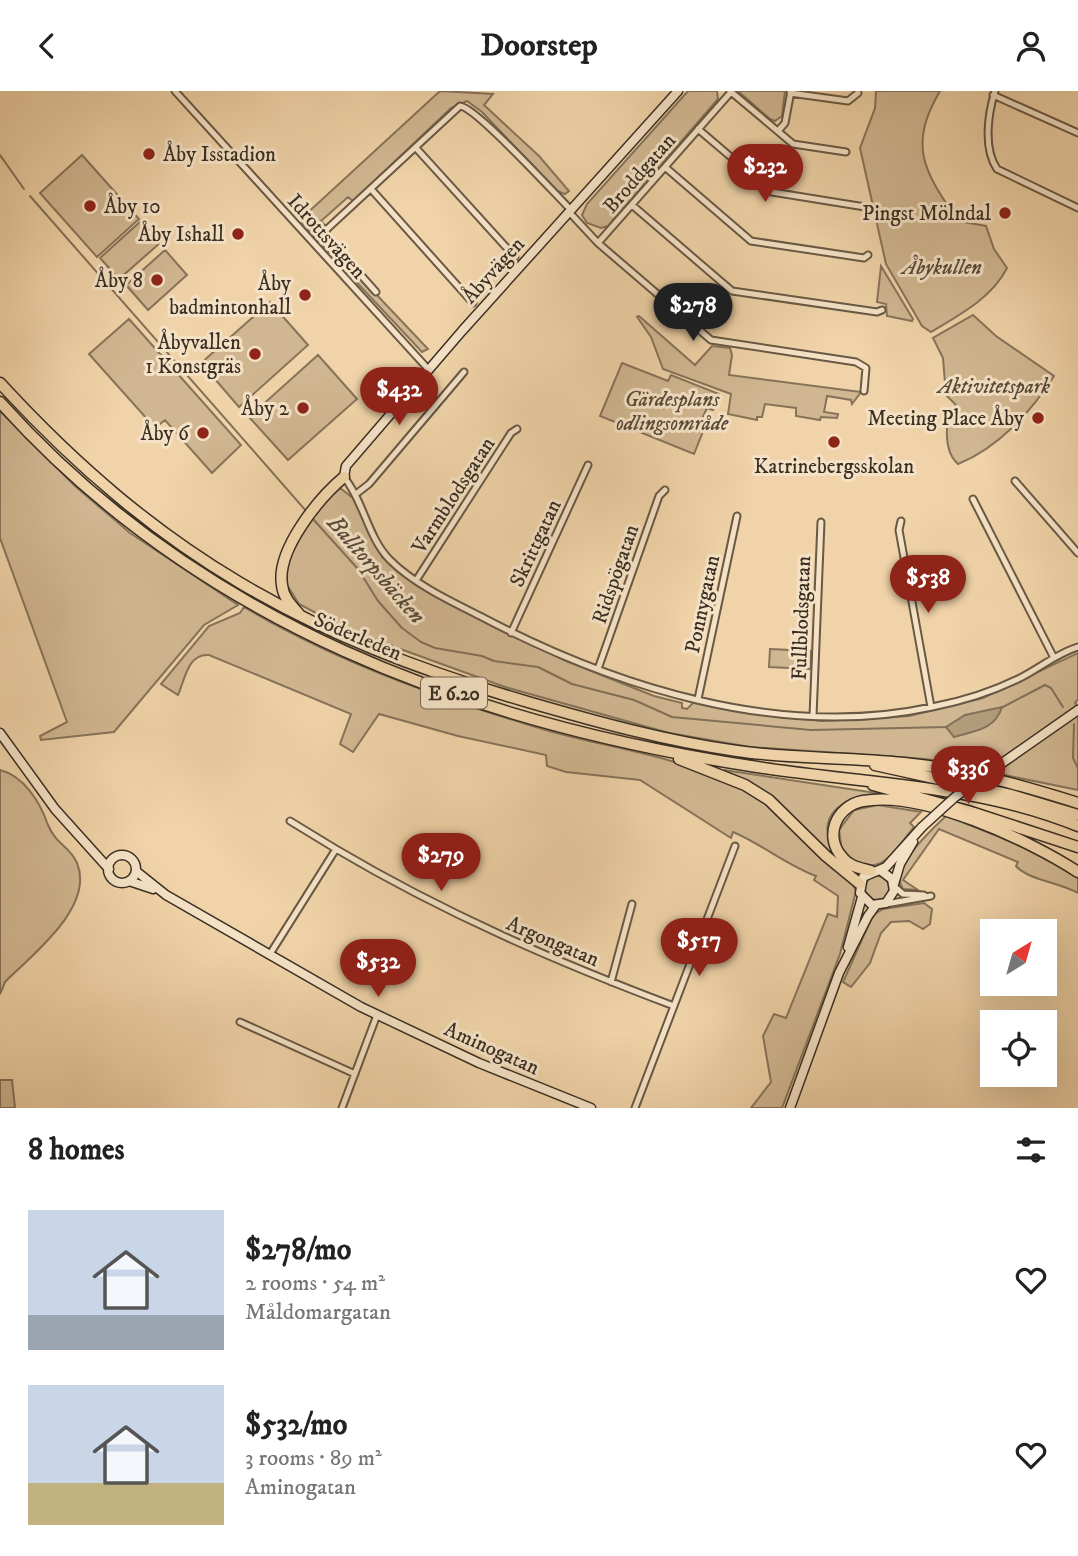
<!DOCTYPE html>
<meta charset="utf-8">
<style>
body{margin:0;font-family:"IM FELL DW Pica",serif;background:#f2f2f2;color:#222;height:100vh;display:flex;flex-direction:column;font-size:26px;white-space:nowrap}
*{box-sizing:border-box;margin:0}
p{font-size:23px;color:#767676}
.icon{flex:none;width:38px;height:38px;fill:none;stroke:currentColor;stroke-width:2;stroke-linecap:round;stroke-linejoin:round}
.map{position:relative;height:1017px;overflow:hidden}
.details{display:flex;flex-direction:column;background:#fff;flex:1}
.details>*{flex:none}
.needle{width:46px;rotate:37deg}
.buttons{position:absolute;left:980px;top:828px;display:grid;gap:14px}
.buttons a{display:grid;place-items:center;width:77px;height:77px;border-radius:0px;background:#fff;box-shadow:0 7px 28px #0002;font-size:35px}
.price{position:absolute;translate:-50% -60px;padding:0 16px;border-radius:24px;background:#8f2418;color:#fff;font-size:23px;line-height:46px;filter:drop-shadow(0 2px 4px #0008)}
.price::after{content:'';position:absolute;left:50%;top:42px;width:21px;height:16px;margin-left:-10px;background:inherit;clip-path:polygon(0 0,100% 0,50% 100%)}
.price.selected{background:#222;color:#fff}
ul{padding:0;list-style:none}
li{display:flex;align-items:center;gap:21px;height:175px;padding:0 28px}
li span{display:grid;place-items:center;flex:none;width:196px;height:140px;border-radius:0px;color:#555}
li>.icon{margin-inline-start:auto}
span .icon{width:84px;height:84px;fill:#fffc;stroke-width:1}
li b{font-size:30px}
h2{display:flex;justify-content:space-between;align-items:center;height:84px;padding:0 28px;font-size:30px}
header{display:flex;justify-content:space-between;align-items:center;height:91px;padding:0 28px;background:#fff;font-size:32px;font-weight:700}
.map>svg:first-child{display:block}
</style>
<header><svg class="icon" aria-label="back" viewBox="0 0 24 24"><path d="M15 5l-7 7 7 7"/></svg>Doorstep<svg class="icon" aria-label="person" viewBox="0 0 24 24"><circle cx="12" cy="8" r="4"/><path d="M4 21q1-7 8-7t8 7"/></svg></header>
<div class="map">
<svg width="1078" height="1017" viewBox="0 0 1078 1017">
<rect width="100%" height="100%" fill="#f0d3a8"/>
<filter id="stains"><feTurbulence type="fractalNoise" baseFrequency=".00286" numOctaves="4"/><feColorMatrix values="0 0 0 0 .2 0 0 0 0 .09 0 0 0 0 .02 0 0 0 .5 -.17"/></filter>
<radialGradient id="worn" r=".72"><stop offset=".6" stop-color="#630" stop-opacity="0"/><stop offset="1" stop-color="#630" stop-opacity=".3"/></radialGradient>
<path fill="#d1b791" stroke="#86735a" stroke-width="2" d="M440 0 493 3 484 14 539 65 569 100 565 103 557 100 482 21 467 10 451 17 353 110 348 106 321 130 325 134 318 139 321 145 428 258 422 261 301 132 304 125Z
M688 0H717L718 8 608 135 601 137 587 132 582 124 587 113Z
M738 0H785L782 25 775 30 770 28Z
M876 0H940C907 56 925 81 958 130L986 135 994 158 1007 177C992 207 959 224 931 241L922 235 886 173 860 57 875 17Z
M82 64 139 128 97 166 40 102Z
M141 130 160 152 119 188 100 167Z
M165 159 187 184 148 219 126 194Z
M881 175 913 228 912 230 887 225 886 213 877 211Z
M270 211 308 254 239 316 201 272Z
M973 224 996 245 1054 285C1031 321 998 357 958 373 944 361 943 328 956 314L946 304 943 267 933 247Z
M639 225 695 274 712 255 730 257 732 264 729 284 861 301 852 313 851 309 827 305 824 321 838 323 837 327 821 326 820 329 796 325V317L765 313 762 326H757V329L728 323 731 303 663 278 651 246 637 226Z
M129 228 241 354 212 382 165 329 155 337 89 263Z
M318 264 357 308 288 369 249 326Z
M622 272 668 290 671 284 719 303 713 319 707 317 701 330 706 333 694 363 600 325Z
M0 320 76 396 130 442 238 514 204 534 114 641 41 649 40 645 67 631 0 447Z
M340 397 353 407 382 466 445 511 566 570 654 605 682 612V617L687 618 694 611 760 623 822 630 909 625 983 607 1078 562V608L1075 612 1078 615V699L926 668 750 656 669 642 505 596 348 539 299 513 287 494V477L292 460 322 411Z
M244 516C338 572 444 609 549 640 611 657 680 666 738 695 776 714 799 746 830 774 839 783 852 788 856 800L840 863 782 1017H751L771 991 763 945 774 923 786 927 828 823 837 826 838 805 814 789 816 785C786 774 762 753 733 741L731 747 640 689 566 681 547 675 546 664 458 645 379 623 353 661 340 653 351 623 209 564C188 562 185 588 178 604L161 593 209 535 240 522Z
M770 558 811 560V578L769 576Z
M0 679C24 685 40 711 48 734 57 755 69 754 77 772 95 816 32 864 5 891L0 903Z
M724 679 889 704C844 705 809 720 838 770L770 704Z
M878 714 921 721 910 732 914 736C891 764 878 792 842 761L839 739 854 719Z
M946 725C991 742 1037 760 1078 786V802C1059 791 1028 789 1016 775L1018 771 939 738 903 789 918 799 903 798C888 778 932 738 946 725Z
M865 797a12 12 0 1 1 24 0a12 12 0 1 1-24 0Z
M924 812 932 818 930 833 923 838 909 830 891 831 881 842 870 872 851 896 843 891 873 824 883 818Z
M0 989H12L15 1017H0Z"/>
<path fill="#b29b7b" stroke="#827058" stroke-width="2" d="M1002 616C995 639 974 640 954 646L946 636 965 624Z"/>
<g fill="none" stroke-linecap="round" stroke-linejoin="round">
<path stroke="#827058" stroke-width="2" d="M0 64 24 98
M30 105 307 421
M313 428 358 478 378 510 402 537 421 551 435 557 482 565 494 570 538 576 572 593 634 609 672 626 811 639 947 636
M1001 617 1045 594 1051 597 1063 616
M1074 633 1073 667 1078 677"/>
<g stroke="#685844" stroke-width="9">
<path id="street" d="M175 0 429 279
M730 0 793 53 846 61
M995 0C988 23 983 57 997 78L1078 117
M790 2 848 10 858 2
M993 4 1078 42
M698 38 772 101 865 116
M778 40 785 32 791 0
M416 57 515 166
M665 76 751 150 864 167 868 164
M371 98 473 212
M632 114 732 200 877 221 882 219
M570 122 598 152 711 249 856 271 866 277 864 300
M598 152 731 1
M376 201 327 146 326 139 460 15C476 16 555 103 572 120
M344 386C364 411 368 447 390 469 414 493 450 510 480 525 614 596 780 649 932 616 963 610 994 600 1022 586 1041 576 1058 562 1078 556
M1015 390 1078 462
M356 403 369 393 464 281
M973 408 1054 567
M901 430 899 439 931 616
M417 488 511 342 517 338
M511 542 588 374
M598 578 659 405 665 399
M698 608 737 425
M813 625 821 431
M290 730 336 758
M895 796 903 803 924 804
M886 813 931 805
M270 863 336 758C444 822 557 871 674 915
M611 891 632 813
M240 931 355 983
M342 1017 377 924
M635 1017 735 755"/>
</g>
<g stroke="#3a2f23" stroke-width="11">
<path id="secondary" d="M344 386 346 375 462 240 678 0
M0 642 55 718 109 778
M998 675 1078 619
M108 778a14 14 0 1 1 28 0a14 14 0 1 1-28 0Z
M880 779 892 788 894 800 886 812 872 814 860 802 863 786 886 776 922 736
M136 780 166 804 361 916 479 972 591 1017
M129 790 153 798
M894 793 900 773 913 751
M848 856 862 806
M790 1017 839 882 868 825 876 814"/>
</g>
<g stroke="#3a2f23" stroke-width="13">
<path id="highway" d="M0 292C158 464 305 546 528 611 597 631 666 650 737 660 792 668 849 666 904 672 964 678 1021 694 1078 712
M0 311C199 533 468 632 757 676 864 693 976 693 1078 735
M299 523C291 514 283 506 282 494 276 459 319 407 344 386
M679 668 745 694 769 709 826 765 860 793
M875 674 1011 704 1078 724
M873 694 968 720 1078 756
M871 780C861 777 850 776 843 767 823 746 836 715 863 710 922 699 1029 749 1078 781"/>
</g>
<use href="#street" stroke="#f5e2c6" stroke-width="5"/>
<use href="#secondary" stroke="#f5e2c6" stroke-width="8"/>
<use href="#highway" stroke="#f0d3a8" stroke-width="10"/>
<g stroke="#3a2f23" stroke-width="11" stroke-linecap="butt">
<path id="secondary-bridge" d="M922 736 955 706 998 675"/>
</g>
<use href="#secondary-bridge" stroke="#f5e2c6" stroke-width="8"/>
</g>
<g fill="#8f2418" stroke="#f5e2c6" stroke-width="2.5">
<circle cx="149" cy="63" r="7"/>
<circle cx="90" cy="115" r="7"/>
<circle cx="1005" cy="122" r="7"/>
<circle cx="238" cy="143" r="7"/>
<circle cx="157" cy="189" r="7"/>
<circle cx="305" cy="204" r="7"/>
<circle cx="255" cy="263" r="7"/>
<circle cx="303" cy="317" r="7"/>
<circle cx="1038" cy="327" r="7"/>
<circle cx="203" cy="342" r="7"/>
<circle cx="834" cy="351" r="7"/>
</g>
<g text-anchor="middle" stroke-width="6" stroke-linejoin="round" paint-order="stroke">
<rect fill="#f5e2c6" stroke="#726554" stroke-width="2" x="421" y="586.5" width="66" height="31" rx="5"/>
<g font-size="19" font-weight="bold" fill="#3a2f23">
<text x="454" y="609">E 6.20</text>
</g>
<g font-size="21" fill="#3a2f23" stroke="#f5e2c6" text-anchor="end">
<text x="163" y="70" text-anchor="start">Åby Isstadion</text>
<text x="104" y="122" text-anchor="start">Åby 10</text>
<text x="991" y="129">Pingst Mölndal</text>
<text x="224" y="150">Åby Ishall</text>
<text x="143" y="196">Åby 8</text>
<text x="291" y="199">Åby<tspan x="291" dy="24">badmintonhall</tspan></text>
<text x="241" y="258">Åbyvallen<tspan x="241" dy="24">1 Konstgräs</tspan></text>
<text x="289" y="324">Åby 2</text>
<text x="1024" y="334">Meeting Place Åby</text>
<text x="189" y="349">Åby 6</text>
<text x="834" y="382" text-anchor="middle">Katrinebergsskolan</text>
</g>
<g font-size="21" fill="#3a2f23" stroke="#f5e2c6">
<text transform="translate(639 82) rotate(-49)" y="7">Broddgatan</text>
<text transform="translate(327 145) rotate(48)" y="7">Idrottsvägen</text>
<text transform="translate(493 179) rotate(-48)" y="7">Åbyvägen</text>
<text transform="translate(453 404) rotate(-57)" y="7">Varmblodsgatan</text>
<text transform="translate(535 452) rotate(-65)" y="7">Skrittgatan</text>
<text transform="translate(615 483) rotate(-71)" y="7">Ridspögatan</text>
<text transform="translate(702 513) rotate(-78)" y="7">Ponnygatan</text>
<text transform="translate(801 527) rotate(-88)" y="7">Fullblodsgatan</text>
<text transform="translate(358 545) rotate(23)" y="7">Söderleden</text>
<text transform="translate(553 850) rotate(23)" y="7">Argongatan</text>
<text transform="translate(492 957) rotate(24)" y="7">Aminogatan</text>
</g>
<g font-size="21" font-style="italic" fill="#584a39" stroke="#f5e2c6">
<text x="942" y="183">Åbykullen</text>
<text x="994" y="302">Aktivitetspark</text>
<text x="672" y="315">Gärdesplans<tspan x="672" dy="24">odlingsområde</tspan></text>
</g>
<g font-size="23" font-style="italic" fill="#584a39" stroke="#f5e2c6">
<text transform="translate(377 478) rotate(49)" y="8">Balltorpsbäcken</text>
</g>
</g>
<rect width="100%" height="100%" filter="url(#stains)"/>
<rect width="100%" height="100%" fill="url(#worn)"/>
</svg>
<div class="buttons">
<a><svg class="needle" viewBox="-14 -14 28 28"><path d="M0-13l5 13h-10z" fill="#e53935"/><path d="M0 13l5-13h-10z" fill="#767676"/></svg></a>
<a><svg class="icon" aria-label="locate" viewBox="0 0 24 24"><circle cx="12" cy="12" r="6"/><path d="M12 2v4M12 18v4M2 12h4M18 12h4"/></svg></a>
</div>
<b class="price" style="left:765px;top:113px">$232</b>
<b class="price selected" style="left:693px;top:252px">$278</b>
<b class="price" style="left:399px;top:336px">$432</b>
<b class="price" style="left:928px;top:524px">$538</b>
<b class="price" style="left:968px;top:715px">$336</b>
<b class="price" style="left:441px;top:802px">$279</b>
<b class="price" style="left:699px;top:887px">$517</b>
<b class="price" style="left:378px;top:908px">$532</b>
</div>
<section class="details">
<h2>8 homes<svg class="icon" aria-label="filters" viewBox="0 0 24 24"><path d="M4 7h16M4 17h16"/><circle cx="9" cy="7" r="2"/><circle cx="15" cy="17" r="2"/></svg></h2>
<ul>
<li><span style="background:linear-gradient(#c9d6e8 75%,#9aa5b1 0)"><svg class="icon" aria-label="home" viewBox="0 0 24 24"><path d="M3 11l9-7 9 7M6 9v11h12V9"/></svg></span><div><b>$278/mo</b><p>2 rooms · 54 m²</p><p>Måldomargatan</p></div><svg class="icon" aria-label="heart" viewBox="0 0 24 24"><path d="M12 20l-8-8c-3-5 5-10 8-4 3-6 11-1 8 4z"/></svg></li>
<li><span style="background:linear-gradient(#c9d6e8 70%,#c2b280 0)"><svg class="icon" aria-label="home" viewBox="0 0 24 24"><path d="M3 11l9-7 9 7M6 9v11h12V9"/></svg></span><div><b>$532/mo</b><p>3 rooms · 89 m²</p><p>Aminogatan</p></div><svg class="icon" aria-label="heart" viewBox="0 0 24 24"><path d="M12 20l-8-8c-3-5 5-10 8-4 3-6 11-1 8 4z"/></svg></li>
</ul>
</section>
